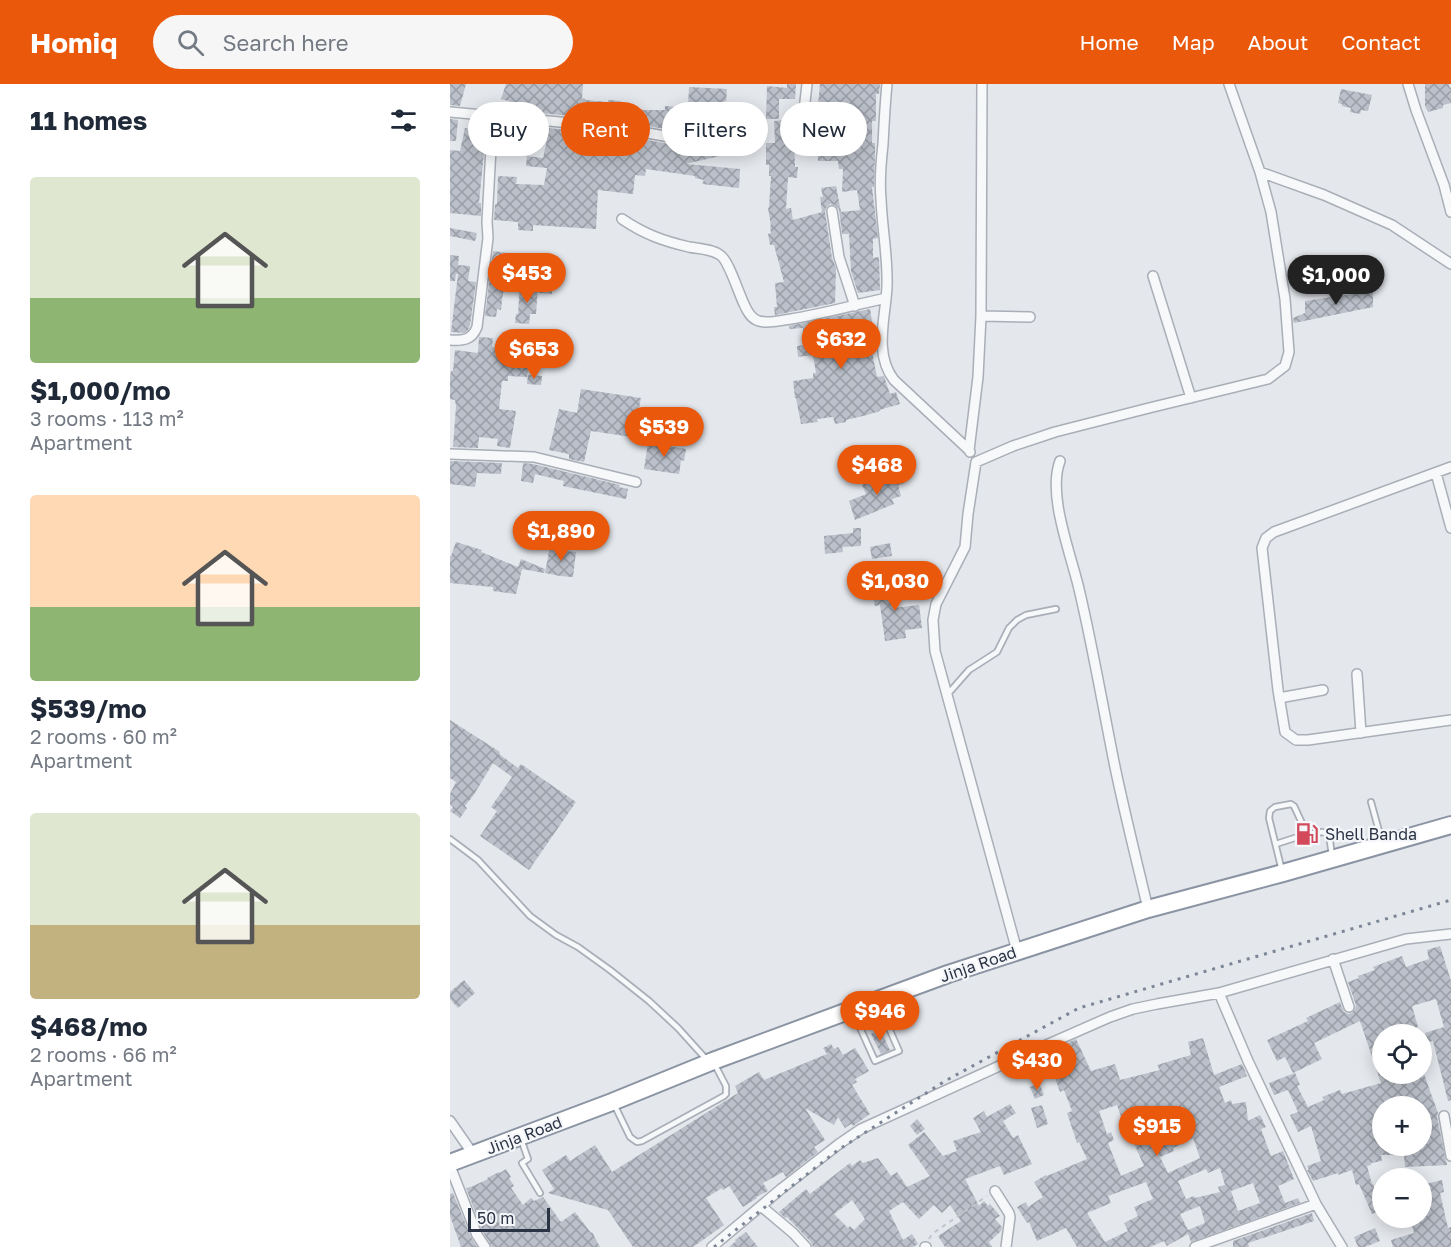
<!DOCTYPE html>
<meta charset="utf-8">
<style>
body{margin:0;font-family:"Golos Text",sans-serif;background:#f6f6f7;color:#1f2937;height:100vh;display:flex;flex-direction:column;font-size:22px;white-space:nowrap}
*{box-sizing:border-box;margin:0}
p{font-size:20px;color:#747a83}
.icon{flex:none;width:33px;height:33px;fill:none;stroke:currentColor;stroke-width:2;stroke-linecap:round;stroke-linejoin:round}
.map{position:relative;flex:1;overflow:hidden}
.sheet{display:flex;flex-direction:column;background:#fff;width:450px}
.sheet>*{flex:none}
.hud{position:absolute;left:18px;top:18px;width:570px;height:54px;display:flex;gap:12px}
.buttons{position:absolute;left:922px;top:940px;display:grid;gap:12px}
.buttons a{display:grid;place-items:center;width:60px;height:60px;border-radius:50%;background:#fff;box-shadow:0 3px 15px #0003;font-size:30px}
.scale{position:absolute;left:18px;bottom:15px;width:82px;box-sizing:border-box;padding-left:6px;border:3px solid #2b3445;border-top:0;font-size:16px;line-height:21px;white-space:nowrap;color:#2b3445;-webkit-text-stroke:4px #f4f6f9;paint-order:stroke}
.price{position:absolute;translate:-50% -51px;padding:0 14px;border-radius:21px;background:#ea580c;color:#fff;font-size:20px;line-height:39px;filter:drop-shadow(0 2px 3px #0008)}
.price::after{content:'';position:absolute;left:50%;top:36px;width:18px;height:14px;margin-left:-9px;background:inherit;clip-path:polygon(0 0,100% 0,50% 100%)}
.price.current{background:#222;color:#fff}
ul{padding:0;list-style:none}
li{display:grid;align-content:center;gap:12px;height:318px;padding:0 30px}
li span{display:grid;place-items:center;height:186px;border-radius:6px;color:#555}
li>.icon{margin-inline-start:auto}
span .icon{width:108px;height:108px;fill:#fffc;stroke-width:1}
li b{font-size:26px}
h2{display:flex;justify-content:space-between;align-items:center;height:72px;padding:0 30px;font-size:26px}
.tag{padding:0 21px;border-radius:27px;background:#fff;box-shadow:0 3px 15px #0003;font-size:21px;line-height:54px}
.tag.current{background:#ea580c;color:#fff}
header{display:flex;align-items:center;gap:36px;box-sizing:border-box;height:84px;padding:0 30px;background:#ea580c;color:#fff}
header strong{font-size:28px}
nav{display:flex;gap:33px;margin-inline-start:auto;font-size:21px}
.search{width:420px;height:54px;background:#f6f6f7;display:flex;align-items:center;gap:15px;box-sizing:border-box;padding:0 21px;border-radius:33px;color:#747a83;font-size:22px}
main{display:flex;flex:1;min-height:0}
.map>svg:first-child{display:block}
</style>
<header>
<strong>Homiq</strong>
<div class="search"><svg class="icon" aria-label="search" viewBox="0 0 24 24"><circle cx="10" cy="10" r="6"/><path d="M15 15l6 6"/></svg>Search here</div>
<nav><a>Home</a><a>Map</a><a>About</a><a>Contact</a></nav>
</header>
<main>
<section class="sheet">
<h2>11 homes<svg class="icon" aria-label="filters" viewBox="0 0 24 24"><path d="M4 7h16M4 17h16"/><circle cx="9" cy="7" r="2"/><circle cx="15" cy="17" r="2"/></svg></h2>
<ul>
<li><span style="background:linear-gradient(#dfe7d0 65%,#8fb573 0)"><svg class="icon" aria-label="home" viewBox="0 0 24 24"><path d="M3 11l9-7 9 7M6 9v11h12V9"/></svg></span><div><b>$1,000/mo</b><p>3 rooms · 113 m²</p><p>Apartment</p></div></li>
<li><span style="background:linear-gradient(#ffd9b3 60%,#8fb573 0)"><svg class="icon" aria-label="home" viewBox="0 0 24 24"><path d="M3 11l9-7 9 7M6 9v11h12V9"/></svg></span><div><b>$539/mo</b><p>2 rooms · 60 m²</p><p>Apartment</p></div></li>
<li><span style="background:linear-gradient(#dfe7d0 60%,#c2b280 0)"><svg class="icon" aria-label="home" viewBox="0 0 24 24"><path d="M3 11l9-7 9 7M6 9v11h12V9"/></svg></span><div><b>$468/mo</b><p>2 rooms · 66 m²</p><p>Apartment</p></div></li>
</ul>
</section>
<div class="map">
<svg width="1001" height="1163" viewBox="0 0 1001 1163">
<defs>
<pattern id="building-cross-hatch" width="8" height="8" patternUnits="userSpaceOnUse" patternTransform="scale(1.5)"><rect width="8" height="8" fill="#bbc0ca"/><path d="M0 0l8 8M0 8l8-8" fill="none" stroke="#989da6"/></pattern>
</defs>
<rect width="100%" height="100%" fill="#e4e7ec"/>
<path fill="url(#building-cross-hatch)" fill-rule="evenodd" d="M0 0H16L10 22 0 21Z
M56 0H133L132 14 135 15V16L158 18V16L171 17V23L194 26H215V22L238 24 239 3 277 5 276 17H274L268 65 286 63V68L236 80 290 85 289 104 252 100 254 96 245 94V92L196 85 195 92 185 91 183 110 148 106 146 145 83 141V147L68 146V138L44 136 45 120H47L48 92 67 93 66 100 94 101 97 84 76 82 77 72 93 74 97 56 70 55 75 42 163 50 258 67 264 65 266 61 264 55 260 53 165 36 79 28V27L75 25 77 22 51 15Z
M337 0H346L345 15H329V35H316L317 2 337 4Z
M370 0H430L429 10H426V37H422V59H425V71L424 103H422L428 154 423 155V174L429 173 430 206 408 209 401 187 399 150H392L389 125 385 121 380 120 376 124 375 128 382 174 386 184 385 219 325 231 324 223H327L325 199 334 198 324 161H320L318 150 321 149 320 142H321L318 124 319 123 321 92H319V81H316V59H325L324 37 356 34 359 31 361 21H368ZM350 54H367L368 77H388L389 85H393L392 108 407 106 410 126 391 128 386 102 371 104 373 113H370L372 128 343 136 341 124 336 125 338 93 347 94 348 83H345L344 57H350Z
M975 0H999L1000 4 1001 3V19L993 21V24L978 28 975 22Z
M891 5 922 11 918 27 911 26 910 30 900 28 901 24 892 22V20L888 19Z
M0 35 8 36 6 57H0Z
M15 44 36 47 29 119H31V132L0 129V66L10 67Z
M0 144 27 149 25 157 0 152Z
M43 167 58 169 51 226 47 225 46 233 35 232Z
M0 171 9 172 8 181 20 182 18 197 26 198 20 241 18 246 14 249 1 248 8 190H6L5 197H0Z
M90 200H102V210L89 209Z
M70 201 88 203 86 230H80L79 240 65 239 66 230H68Z
M923 207V223L844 239 843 234 855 229V217Z
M420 225 424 250H426L424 259 426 268H422L427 293 434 292 440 310 446 308 450 320 429 326 430 327 417 331 396 336V338L385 340 383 333 367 335 368 338 351 340 346 314H345L343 297 363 294V289H366L363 271 348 273 347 262 354 261 353 244 340 245 339 242Z
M29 253 43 254 42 263 63 265V257L81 259 77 293 58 292V297H52L49 325 66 327 60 364 47 362 48 355 29 353 28 364 3 363 6 322 5 316 0 315V292L1 287H3L5 266 28 269Z
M78 291 92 292 91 301 77 300Z
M131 305 191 314 187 334 199 335 196 355 141 347 134 378 119 375V370L99 366 109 325 127 329Z
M198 359 236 365 234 377 231 376 229 390 194 385Z
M0 377 52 379 51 390 27 389 25 403 0 400Z
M73 379 83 380 170 401 169 403 178 405 176 415 113 402 114 397 85 390 83 399 71 397Z
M451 389 454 399 448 401 451 412 442 415 444 420 405 436 399 417 416 410 412 401 429 394 430 396Z
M403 444H411V462L392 463 393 468 375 470 374 452 403 449Z
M6 458 32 466 31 468 68 483 71 475 95 485 94 489 72 485 66 510 43 507V503L0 499V472H1Z
M440 459 442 472 422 475 420 463Z
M100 462 113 464V467L126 468 123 493 110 492 95 489Z
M448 495 450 506 440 508 444 524 469 521 472 544 455 546 456 554 435 557 430 521 425 522 420 501Z
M0 636 50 668 49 670 68 684 71 680 126 718 79 786 30 752 47 727 41 723 62 693 43 679 23 712 15 722 17 724 10 734 0 727 3 723 0 720V710L6 698 0 694Z
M990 862 1001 897V1016L998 1017 983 957 978 958 975 949 994 943 986 915 962 922 968 943 940 951H933V990H974L988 1029 987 1033 997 1081 955 1083 954 1071H931L932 1077 921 1079V1081L917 1082 922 1100H923L933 1124V1125L922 1130 909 1100 906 1101 902 1086 888 1091V1089L863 1097 857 1086H859L857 1082 871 1077 861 1042 848 1048 840 1031 848 1028 838 1006 824 1011 819 999 845 989 850 1001 847 1002 858 1023 874 1016 872 1013 890 1006 892 1010 931 999 910 937 864 959 872 975 843 989 835 973 827 977 817 956 858 937 856 934 890 918 894 928 898 930 902 929 905 925 906 921 898 898 909 894 908 892 925 886 923 883 952 872 956 883 979 875 977 866ZM955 1014 958 1023H972V1062H929L925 1043 933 1040V1021Z
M14 896 25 909 8 924 0 915V908Z
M430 945 440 966 431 970 421 950Z
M753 954 764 991 792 980 797 992 769 1003 775 1019 781 1016 782 1020 796 1018 798 1037 810 1031 816 1043 811 1045 821 1072 833 1067 844 1095 828 1102 835 1119 848 1114 850 1119 741 1158 738 1150 717 1162 714 1157 700 1163H627L616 1144 587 1157 579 1138 577 1139 567 1123 576 1118 578 1123 593 1113 584 1098 596 1091 597 1092 637 1075 629 1058 627 1059 617 1029 622 1027 614 1006 610 1008 605 994 611 992 603 976 621 967 618 959 626 955 641 987 665 980 670 996 710 986 707 981 741 971 738 958ZM667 1021 676 1047 678 1046 694 1082 671 1092 658 1059 664 1056 661 1048 657 1050 649 1027ZM743 1054 750 1074 718 1089 710 1073 724 1067 723 1064ZM770 1084 775 1101 768 1103 770 1108 745 1114 744 1112 736 1115 728 1097 756 1085 758 1089ZM696 1098 703 1115 684 1123 688 1132 674 1139 678 1147 655 1158 637 1129 661 1119 658 1112ZM803 1099 810 1119 788 1127 781 1107ZM750 1122 755 1139 738 1146 730 1130Z
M381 960 384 965 388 963 393 971 405 964 419 987 405 995 407 998 402 1001 420 1030 403 1042 401 1040 395 1044 388 1033 384 1041 355 1024 375 1056 364 1063 368 1068 336 1093 333 1088 313 1099 318 1107 306 1113 307 1114 293 1123 279 1102 273 1106 272 1104 256 1114 274 1141 243 1163H183L158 1126 98 1109 104 1105 92 1086 116 1071 120 1077 145 1061 162 1088 288 1009 285 1002 309 988 314 996 377 970 373 964Z
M589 999 594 1011 585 1015 580 1003Z
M560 1020 566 1029 553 1037 563 1054 568 1051 582 1080 554 1091 550 1082 515 1095 529 1122 534 1117 538 1122 540 1120 550 1132 545 1135 552 1143 551 1147 539 1158 542 1163H495L488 1152 511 1137 500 1121 492 1129 484 1121 469 1135 453 1118 439 1127 453 1156 462 1150 468 1160 463 1163H363L361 1158 337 1133 335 1134 329 1128 356 1105 360 1110 400 1079 402 1082 410 1076 413 1079 428 1074 441 1092 447 1088 457 1103 480 1092 458 1061 474 1048 493 1072 507 1067 503 1057 531 1048 523 1034 534 1027 537 1033ZM402 1116 415 1135 404 1146 400 1142 398 1144 384 1130Z
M592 1021 598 1040 587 1044 581 1024Z
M467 1035 475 1045 467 1051 460 1042Z
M56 1085 61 1093 59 1094 64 1102 61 1104 73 1121 81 1114 84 1117 93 1113 111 1138 125 1128 141 1149 142 1148 150 1163H42L33 1148 16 1104 21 1103 38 1095 37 1094 49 1088 50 1089Z
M992 1096 994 1108 990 1109 998 1144 1001 1143V1163H943L941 1156 964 1149 960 1134H972V1106L977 1105 976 1100Z
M3 1109 21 1153 27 1163H11L0 1132V1110Z
M862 1129 864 1137 798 1159 799 1163H783V1157Z
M925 1144 930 1157 915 1163H908L904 1153Z
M296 1148 308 1163H279L286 1157 285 1156Z"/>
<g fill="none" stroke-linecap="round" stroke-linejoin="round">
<g stroke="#a9aeb7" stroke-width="8">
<path id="service" d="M497 611 519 586 547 568 559 544 567 536 576 531 606 525
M921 718 932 758
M0 755 28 776 80 832 106 851 128 863 160 886 199 917 228 944 256 975
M826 760 857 750
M832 787 819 734 820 727 825 723 841 720 844 722 857 750 872 748 879 750 882 772
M403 928 425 977 449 967 429 921
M164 1020 180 1053 187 1058 192 1057 274 1012 276 1010V1002L264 979
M71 1055 78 1075 72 1079 90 1109"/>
</g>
<g stroke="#a9aeb7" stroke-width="12">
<path id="minor" d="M437 0C435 20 434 40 433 60 431 78 429 96 431 115 432 144 438 173 437 202 436 232 423 269 444 296L519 366
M958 0 966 26 994 101 1001 128
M354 27 357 0
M0 28 164 43 259 60
M810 88 874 111 942 141 1001 180
M382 127 389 173 405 222
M172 135C194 150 213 157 239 163 249 165 262 165 270 171 278 175 289 210 294 220 297 227 301 235 309 237 318 240 331 236 341 235 373 230 404 221 436 214
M703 192 741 314
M531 232 580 233
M0 256C13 257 22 256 27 243L38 154 37 138 41 64 51 32
M520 368 519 366 528 293 531 232 532 0
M0 370 84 373 186 398
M610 377C597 411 621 470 629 505 643 564 653 624 665 683 675 731 687 778 698 825
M1001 383 824 448 816 454 812 464 828 606 835 648 846 656H858L1001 636
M986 389 1001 444
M907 590 911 649
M829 614 873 606
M567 867 485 567 483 536 486 520 515 463 518 430 526 378 563 362 605 348 699 324 818 295 835 282 839 268 835 215 821 128 810 88 779 0
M883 875 899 923
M994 1032 1001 1072
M0 1037 23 1070
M0 1082 27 1151 35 1163
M545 1107 559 1129 560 1133 556 1163
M311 1122 343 1149 356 1163
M262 1163 331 1105 389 1060 411 1045 569 973 660 933 683 925 707 920 769 909
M475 1163H476
M745 1163 866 1120
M892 1163 866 1120 798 977 769 909 956 855 1001 850"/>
</g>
<g stroke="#8b94a3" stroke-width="20">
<path id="trunk" d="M0 1079 162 1018 263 977 498 890 698 825 833 789 1001 741"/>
</g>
<path stroke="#c2c5cb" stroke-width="2" stroke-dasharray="4.5 4.5" stroke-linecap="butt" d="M479 1155 482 1150 537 1112"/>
<use href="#service" stroke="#f7f8fa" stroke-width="4.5"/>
<use href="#minor" stroke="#f7f8fa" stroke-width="9"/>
<use href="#trunk" stroke="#fff" stroke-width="16"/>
<path stroke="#7d8696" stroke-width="3" stroke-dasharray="3 6" stroke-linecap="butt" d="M264 1163 388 1066 495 997 629 924 1001 816"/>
</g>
<defs>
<g id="fuel-bare" transform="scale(1.8)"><path d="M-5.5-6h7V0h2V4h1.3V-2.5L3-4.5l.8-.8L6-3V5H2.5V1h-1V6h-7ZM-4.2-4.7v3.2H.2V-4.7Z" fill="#d1495b" stroke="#f4f6f9" stroke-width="2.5" paint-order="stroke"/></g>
</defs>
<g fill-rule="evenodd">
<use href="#fuel-bare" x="857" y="750"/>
</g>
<g text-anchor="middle" stroke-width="4.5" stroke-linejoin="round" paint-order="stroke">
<g font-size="16" fill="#2b3445" stroke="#f4f6f9" text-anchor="start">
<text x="875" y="756">Shell Banda</text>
</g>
<g font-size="16" fill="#2b3445" stroke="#f4f6f9">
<text transform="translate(528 880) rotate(-19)" y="6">Jinja Road</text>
<text transform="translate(74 1051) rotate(-21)" y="6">Jinja Road</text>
</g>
</g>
</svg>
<div class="buttons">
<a><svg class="icon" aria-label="locate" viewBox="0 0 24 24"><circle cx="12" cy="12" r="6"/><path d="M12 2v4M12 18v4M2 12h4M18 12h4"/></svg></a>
<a>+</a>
<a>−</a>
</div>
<div class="scale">50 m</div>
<b class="price" style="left:77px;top:220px">$453</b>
<b class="price current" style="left:886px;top:222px">$1,000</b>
<b class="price" style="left:391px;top:286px">$632</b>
<b class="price" style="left:84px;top:296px">$653</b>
<b class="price" style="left:214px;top:374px">$539</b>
<b class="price" style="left:427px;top:412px">$468</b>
<b class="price" style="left:111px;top:478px">$1,890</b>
<b class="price" style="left:445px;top:528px">$1,030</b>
<b class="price" style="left:430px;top:958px">$946</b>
<b class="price" style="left:587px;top:1007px">$430</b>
<b class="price" style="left:707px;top:1073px">$915</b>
<div class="hud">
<a class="tag">Buy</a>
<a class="tag current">Rent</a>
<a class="tag">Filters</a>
<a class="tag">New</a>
</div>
</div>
</main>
